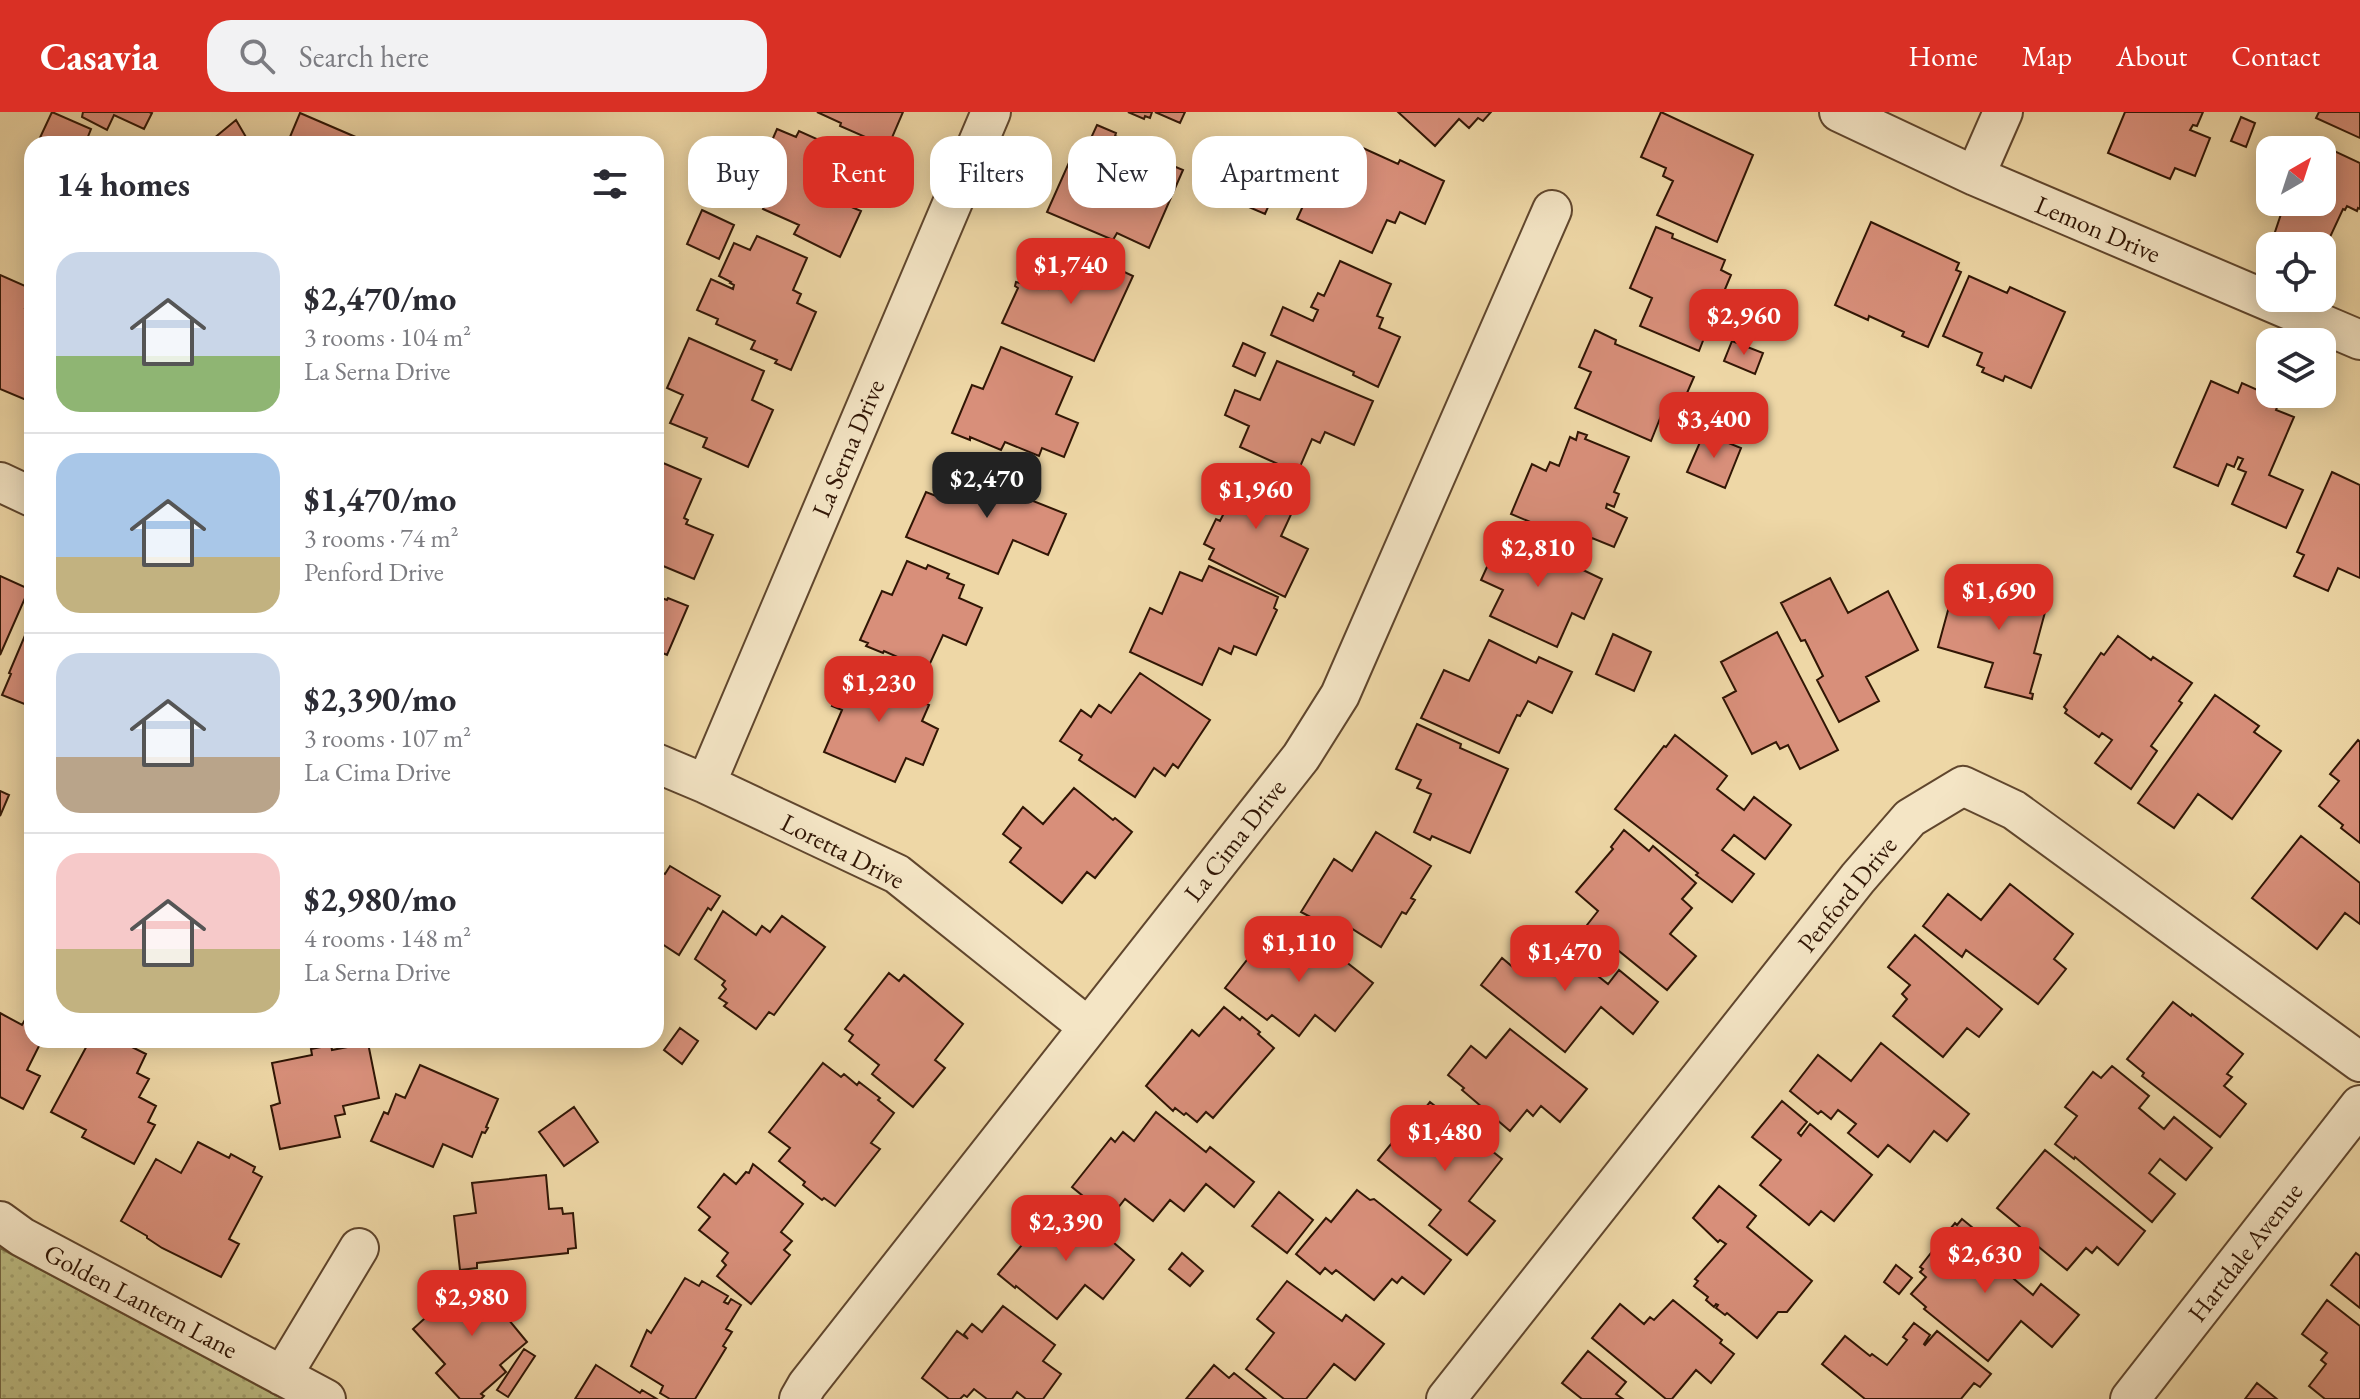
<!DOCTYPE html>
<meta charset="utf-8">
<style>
body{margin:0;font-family:"EB Garamond",serif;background:#f2f2f3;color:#2b2b33;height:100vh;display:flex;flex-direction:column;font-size:30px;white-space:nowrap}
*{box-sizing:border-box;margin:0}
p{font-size:26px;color:#7c7c81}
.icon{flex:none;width:44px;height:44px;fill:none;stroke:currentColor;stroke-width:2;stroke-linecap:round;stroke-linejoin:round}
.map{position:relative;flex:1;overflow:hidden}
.side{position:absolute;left:24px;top:24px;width:640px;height:912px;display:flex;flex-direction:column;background:#fff;border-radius:24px;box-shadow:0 4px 20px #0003}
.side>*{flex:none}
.banner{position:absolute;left:688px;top:24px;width:760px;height:72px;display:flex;gap:16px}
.needle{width:52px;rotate:39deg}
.tools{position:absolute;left:2256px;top:24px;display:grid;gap:16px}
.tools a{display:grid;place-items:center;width:80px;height:80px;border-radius:16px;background:#fff;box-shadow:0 4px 20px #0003;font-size:40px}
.price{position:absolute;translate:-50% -68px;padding:0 18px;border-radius:16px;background:#d93025;color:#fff;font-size:26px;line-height:52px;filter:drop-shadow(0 2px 4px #0008)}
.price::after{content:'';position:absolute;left:50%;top:48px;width:24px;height:18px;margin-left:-12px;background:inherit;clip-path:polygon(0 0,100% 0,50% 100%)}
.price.on{background:#222;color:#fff}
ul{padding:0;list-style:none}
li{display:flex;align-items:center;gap:24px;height:200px;padding:0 32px}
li+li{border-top:2px solid #e1e1e2}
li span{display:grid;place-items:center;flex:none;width:224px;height:160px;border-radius:24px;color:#555}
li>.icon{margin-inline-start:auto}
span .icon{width:96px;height:96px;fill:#fffc;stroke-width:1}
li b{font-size:34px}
h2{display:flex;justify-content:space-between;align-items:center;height:96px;padding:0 32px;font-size:34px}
.chip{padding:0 28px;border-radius:24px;background:#fff;box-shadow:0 4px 20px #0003;font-size:28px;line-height:72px}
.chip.on{background:#d93025;color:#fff}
header{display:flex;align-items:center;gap:48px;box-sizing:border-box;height:112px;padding:0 40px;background:#d93025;color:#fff}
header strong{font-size:38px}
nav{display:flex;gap:44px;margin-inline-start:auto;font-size:28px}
.search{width:560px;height:72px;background:#f2f2f3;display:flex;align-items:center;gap:20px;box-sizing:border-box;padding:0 28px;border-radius:24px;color:#7c7c81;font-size:30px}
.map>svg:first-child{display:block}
</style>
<header>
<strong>Casavia</strong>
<div class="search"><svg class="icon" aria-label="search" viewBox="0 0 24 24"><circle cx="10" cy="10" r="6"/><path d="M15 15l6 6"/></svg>Search here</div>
<nav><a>Home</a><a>Map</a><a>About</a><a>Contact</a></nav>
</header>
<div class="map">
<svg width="2360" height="1287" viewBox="0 0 2360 1287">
<defs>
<pattern id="park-dots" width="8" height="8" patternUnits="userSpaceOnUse" patternTransform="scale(2)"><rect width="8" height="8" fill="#bdbd84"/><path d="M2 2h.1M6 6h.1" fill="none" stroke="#a3a270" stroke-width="1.8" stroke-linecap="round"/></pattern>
</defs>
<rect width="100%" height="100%" fill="#eed7a6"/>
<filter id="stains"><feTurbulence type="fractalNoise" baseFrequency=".0025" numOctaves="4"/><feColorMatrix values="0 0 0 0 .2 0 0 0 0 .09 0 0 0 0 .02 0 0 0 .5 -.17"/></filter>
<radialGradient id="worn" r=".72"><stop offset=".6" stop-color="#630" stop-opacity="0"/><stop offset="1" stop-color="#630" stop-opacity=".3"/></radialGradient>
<path fill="url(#park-dots)" stroke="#776a44" stroke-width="2" d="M0 1136 283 1287H0Z"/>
<path fill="#d88f7a" stroke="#311605" stroke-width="2" d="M52 0 91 17 85 32H37Z
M83 0H149L152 1 144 17 114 3 107 18 82 5Z
M817 0H903L888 35 840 14 841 11Z
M1128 0H1152L1150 6 1145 4 1144 7Z
M1155 0H1185L1180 11Z
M1398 0H1491L1483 9 1478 6 1469 16 1459 7 1435 34Z
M1661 0 1753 43 1717 130 1657 103 1673 69 1663 64 1666 56 1641 45Z
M2125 0H2203L2197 14 2193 13 2190 18 2210 26 2195 64 2175 56 2170 67 2108 41Z
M2319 0H2360V26L2316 6Z
M300 1 372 32H287Z
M2241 5 2255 11 2246 35 2231 29Z
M236 8 250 32H207Z
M1097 13 1116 21 1115 24 1154 41 1152 45 1183 58 1149 136 1117 121 1113 128 1047 100 1071 46 1080 50Z
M777 17 796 25 799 19 868 50 849 94 861 99 840 145 794 122 799 113 763 97 771 80 753 72Z
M2292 28 2310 36 2313 29 2360 51V97L2358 96 2357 99 2347 94 2345 98 2343 97 2324 138 2322 134H2283L2272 129 2281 102 2265 95 2270 83V90H2322V38H2288Z
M1354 32 1398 52 1400 48 1444 69 1425 112 1400 100 1395 111 1387 108 1372 141 1297 107 1318 61 1321 63 1341 58Z
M1254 70 1275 79 1265 102 1244 93Z
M702 98 734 113 719 147 687 132Z
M1871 110 1959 151 1956 158 1961 160 1928 235 1902 224 1904 220 1869 204 1868 208 1835 193Z
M1656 115 1673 122 1672 126 1725 148 1721 158 1731 163 1715 201 1724 204 1715 225 1706 221 1699 239 1640 214 1652 186 1630 176Z
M757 124 807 146 793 178 801 182 797 191 816 200 791 258 775 251 777 248 751 237 755 229 716 212 718 207 697 198 711 167 733 177 734 173 730 171 731 170 719 164 734 131 750 138Z
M1075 137 1133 164 1094 249 1002 211 1018 176 1015 174 1016 170 1020 171 1022 166 1048 177 1053 168 1060 171Z
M1340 149 1391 172 1377 204 1383 206 1379 216 1400 225 1378 275 1353 263 1354 260 1271 223 1283 195 1313 209 1318 198 1311 195 1318 181 1324 184Z
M0 163 32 177 25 196 32 198 31 290 0 277Z
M1969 164 2007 181 2010 175 2065 200 2031 276 2005 264 2003 269 1982 260 1984 256 1977 253 1982 241 1943 224Z
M1595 218 1616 228 1615 232 1694 265 1677 304 1663 299 1651 329 1575 296 1591 260 1579 255Z
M689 226 764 259 752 288 773 298 748 355 703 335 707 326 670 311 683 283 667 276Z
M1732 229 1763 241 1755 262 1724 249Z
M1243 231 1265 241 1255 264 1233 254Z
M1001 235 1072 265 1056 302 1078 311 1064 345 1042 336 1039 344 1005 330 1001 338 970 325V328L952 321 972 273 983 277Z
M1277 249 1373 289 1354 333 1325 320 1320 331 1312 327 1296 364 1277 355 1278 352 1240 335 1249 314 1225 303 1235 278 1260 288Z
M2211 269 2238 281 2242 271 2280 288 2276 298 2294 305 2269 363 2303 378 2286 416 2232 392 2246 360 2238 357 2243 347 2238 345 2234 355 2227 352 2218 374 2174 355Z
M1578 320 1587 323 1585 327 1629 345 1614 380 1619 382 1614 395 1607 392 1606 396 1627 406 1614 435 1592 426 1588 434 1511 402 1532 352 1546 359 1550 350 1559 354 1570 325 1576 328Z
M1704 321 1741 336 1725 376 1687 360Z
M656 348 701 367 684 406 688 408 686 412 713 423 694 467 656 451Z
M981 348 992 353 991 356 1039 376 1033 389 1066 402 1048 443 1013 428 998 462 906 425 926 380 949 389 952 381 965 387Z
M1226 354 1245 363 1248 359 1300 383 1281 424 1308 437 1285 485 1209 447 1214 437 1204 432 1216 407 1220 409 1229 391 1232 393 1233 391 1213 382Z
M2332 360 2360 373V466L2338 456 2328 479 2294 464 2304 443 2297 440Z
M1503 420 1602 467 1584 507 1572 501 1557 535 1490 504 1503 478 1481 468Z
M907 449 926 457 928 453 949 462 947 466 964 473 959 486 982 496 966 533 943 523 927 558 884 539 883 541 866 534 868 531 860 528 882 479 892 483Z
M1209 454 1278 485 1274 496 1277 498 1256 543 1234 534 1231 542 1219 536 1202 573 1130 540 1150 496 1162 502 1180 460 1202 469Z
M0 464 29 477 0 543Z
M2008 465 2051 478 2034 541 2041 543 2030 581 2033 582 2032 587 1985 575 1993 551 1938 535 1956 469 2003 483Z
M1830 466 1848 501 1888 479 1918 538 1866 565 1879 589 1839 610 1817 568 1823 564 1805 528 1801 529 1781 491Z
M656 484 667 488 668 486 688 494 667 543 656 538Z
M32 507V595L2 583 11 562 9 561Z
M1777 520 1838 638 1800 657 1788 633 1780 637 1776 630 1752 642 1723 586 1736 579 1721 550Z
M1613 522 1651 540 1634 579 1596 562Z
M2118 524 2151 548 2153 545 2192 571 2179 589 2182 591 2151 634 2157 639 2131 677 2095 651 2112 628 2102 621 2099 625 2065 601 2067 598 2064 595 2101 541 2104 543Z
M1489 528 1536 551 1539 545 1572 560 1552 601 1528 589 1520 604 1517 603 1499 641 1421 606 1444 558 1469 569Z
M853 546 871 554 870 556 904 571 900 581 929 593 922 609 938 617 923 653 906 646 895 670 824 640 842 598 832 594Z
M1140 561 1210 608 1178 656 1173 652 1165 664 1154 656 1135 685 1079 648 1082 643 1060 629 1081 598 1091 605 1099 593 1111 601Z
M2215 583 2259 614 2254 620 2281 639 2232 707 2198 682 2174 716 2138 691Z
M1417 612 1461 632 1460 636 1508 657 1470 741 1432 724 1430 728 1414 720 1431 682 1417 676 1421 668 1396 657Z
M1675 623 1727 664 1717 677 1744 698 1754 685 1791 713 1765 747 1734 723 1722 738 1754 762 1732 790 1696 763 1698 761 1615 697 1664 634 1666 635Z
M2358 628 2360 630V731L2341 716 2343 713 2319 694 2339 669 2330 662Z
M1074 676 1113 708 1115 706 1132 720 1095 766 1087 760 1062 791 1010 750 1021 736 1003 722 1023 695 1043 712Z
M0 679 9 683 0 704Z
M1624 718 1649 739 1653 734 1696 771 1682 787 1692 796 1670 822 1696 844 1667 878 1587 813 1598 799 1576 780 1613 737 1611 735Z
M1376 720 1431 754 1411 786 1415 788 1406 802 1402 800 1381 835 1346 813 1341 821 1317 806 1316 808 1301 800 1334 747 1352 759Z
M2301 724 2360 771V812L2345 801 2317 837 2252 786Z
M670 754 720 784 711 798 708 796 679 843 656 828V757L665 762Z
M2010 772 2073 822 2054 847 2066 857 2038 892 1966 838 1962 845 1923 814 1948 782 1981 808Z
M723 799 756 823 762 814 770 820 782 804 825 835 774 903 769 900 756 917 724 894 727 891 719 886 726 877 722 873 725 869 695 847Z
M1304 817 1373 871 1335 919 1315 903 1299 924 1272 903 1267 908 1225 876 1265 825 1285 841Z
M1543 820 1608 872 1619 858 1658 890 1633 922 1601 895 1565 940 1481 873 1502 846 1514 856Z
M1915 823 2002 897 1979 925 1967 916 1943 945 1893 904 1907 887 1902 882 1910 873 1888 855Z
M889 861 899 869 904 863 963 912 935 948 945 956 913 995 872 962 879 953 849 929 853 923 845 917Z
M2173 890 2191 904 2192 902 2243 942 2227 962 2232 965 2224 974 2246 992 2220 1025 2142 964 2144 961 2127 947Z
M1224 895 1240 908 1242 905 1260 920 1258 922 1274 936 1213 1006 1206 1000 1197 1010 1186 1001 1184 1003 1175 996 1173 999 1146 974 1192 918 1199 924Z
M0 901 22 913 26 906 32 909V928H42L27 958 40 964 23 997 0 985Z
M680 916 698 929 682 952 664 938Z
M1510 917 1587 977 1560 1010 1541 994 1533 1004 1527 998 1510 1019 1462 978 1464 976 1448 963 1471 934 1486 946Z
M90 928H118L146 942 137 961 149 967 139 985 156 994 148 1010 155 1013 134 1052 82 1025 86 1018 51 1000Z
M368 931 379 986 343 994 345 1002 335 1004 340 1025 280 1037 271 994 280 991 272 951 312 943 311 937 331 933 332 938Z
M1881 931 1969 1002 1947 1029 1934 1019 1910 1050 1888 1033 1878 1045 1848 1021 1856 1012 1838 998 1831 1007 1821 999 1818 1002 1790 979 1818 943 1851 969Z
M823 951 841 965 844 962 857 973 859 970 880 986 878 988 894 1001 871 1031 880 1037 835 1094 824 1086 822 1088 803 1073 805 1070 779 1049 790 1036 769 1020Z
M420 953 498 987 486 1015 488 1016 485 1021 482 1020 472 1045 443 1032 433 1055 371 1029 384 1000 388 1002 396 982 405 986Z
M2112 954 2149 984 2139 996 2164 1017 2174 1005 2212 1036 2186 1068 2160 1047 2149 1061 2175 1082 2152 1110 2075 1045 2074 1047 2055 1032 2077 1004 2065 995 2093 960 2101 966Z
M1782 989 1807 1010 1798 1021 1801 1024 1810 1012 1872 1063 1834 1109 1821 1099 1809 1113 1760 1073 1781 1048 1752 1025Z
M1430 990 1502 1047 1469 1089 1495 1109 1467 1143 1429 1113 1441 1098 1378 1048 1408 1011 1411 1014Z
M574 995 598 1030 564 1054 539 1020Z
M1156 1000 1206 1040 1210 1035 1254 1070 1234 1095 1206 1072 1184 1099 1170 1088 1153 1109 1125 1087 1110 1106 1072 1075 1111 1026 1115 1030 1123 1020 1134 1029Z
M198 1030 229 1046 231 1042 255 1055 253 1060 262 1065 229 1127 239 1132 221 1165 162 1136 147 1126V1124L121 1109 156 1047 181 1061Z
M2045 1038 2145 1119 2118 1153 2097 1135 2092 1141 2086 1136 2067 1158 2018 1118 2020 1115 1997 1096Z
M753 1052 803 1092 781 1120 792 1129 784 1138 790 1143 751 1192 717 1164 726 1153 722 1149 728 1141 699 1118 710 1105 698 1095 724 1062 736 1072 746 1060 749 1061Z
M546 1063 549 1097 562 1096 563 1102 573 1101 576 1136 568 1137V1141L477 1151V1156L460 1158 454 1104 476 1101 472 1071Z
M1719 1074 1756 1104 1747 1115 1812 1169 1787 1200H1778L1757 1226 1727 1201 1725 1203 1716 1196 1718 1193 1716 1192 1714 1195 1706 1188 1708 1185 1694 1174 1698 1169 1695 1167 1726 1132 1720 1128 1718 1130 1693 1106Z
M1357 1078 1370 1088 1374 1087 1451 1148 1424 1182 1402 1165 1397 1171 1392 1167 1374 1188 1336 1158 1332 1162 1325 1156 1320 1162 1296 1142 1326 1106 1331 1110Z
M1279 1080 1313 1108 1287 1141 1252 1114Z
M1068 1092 1134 1148 1103 1187 1085 1173 1057 1207 1016 1174 1015 1176 998 1162 1035 1117 1042 1124Z
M1962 1107 2010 1146 2001 1156 2033 1183 2041 1172 2079 1203 2052 1235 2021 1209 1988 1249 1924 1197 1926 1195 1911 1182 1926 1165 1920 1160 1923 1157 1920 1155 1934 1137 1937 1139 1944 1131 1941 1128 1955 1111 1957 1113Z
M1182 1141 1203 1159 1190 1174 1169 1157Z
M2356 1141 2360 1144V1196L2331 1173Z
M1896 1153 1912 1166 1899 1182 1884 1170Z
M469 1166 476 1173 489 1166 510 1189 508 1207 527 1230 500 1253 506 1260 481 1282 484 1284 481 1287H460L436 1261 445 1252 413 1217Z
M685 1166 699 1174 702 1169 728 1184 724 1190 728 1192 731 1187 741 1193 726 1217 732 1220 723 1234 726 1236 695 1287H670L660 1281 663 1274 631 1254 647 1218 651 1221Z
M1287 1169 1342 1209 1346 1203 1384 1232 1355 1268 1334 1252 1306 1287H1284L1246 1257 1274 1221 1257 1207Z
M1673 1188 1722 1228 1720 1231 1734 1242 1711 1271 1696 1258 1672 1287H1666L1592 1226 1620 1192 1644 1212 1650 1205 1654 1208Z
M2327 1188 2360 1214V1287H2325L2309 1274 2326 1252 2321 1248 2327 1241 2302 1222Z
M1003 1194 1055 1233 1043 1249 1061 1262 1043 1287H1026L1017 1280 1012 1287H987L974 1277 967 1285 964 1283 960 1287H949L922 1266 957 1219 968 1227 964 1222 972 1212 982 1220Z
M1914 1211 1930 1223 1924 1232 1925 1233 1937 1219 1991 1262 1980 1275 1974 1271 1961 1287H1865L1822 1252 1845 1224 1870 1244 1872 1242 1887 1253 1907 1228 1903 1225Z
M524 1237 535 1244 508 1285 497 1278Z
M1588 1239 1626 1270 1616 1282 1623 1287H1582L1562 1271Z
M596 1253 640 1281 642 1278 657 1287H575Z
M1214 1253 1229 1266 1234 1261 1266 1287H1186Z
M2257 1271 2277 1287H2245Z"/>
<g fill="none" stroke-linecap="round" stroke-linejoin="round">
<g stroke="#60462d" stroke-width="42">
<path id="street" d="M1839 0 1975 64 2360 228
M1975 64 2003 0
M0 370 32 385
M656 651 706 672 897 762 1088 915
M706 672 991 0
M0 1109 22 1125 326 1287
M282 1264 359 1136
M799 1287 807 1273 1301 645 1340 583 1552 98
M1446 1287 1858 766 1910 706 1963 674 2014 698 2360 950
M2130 1287 2360 993"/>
</g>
<use href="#street" stroke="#f4e5c5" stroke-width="38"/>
</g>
<g text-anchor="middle" stroke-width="8" stroke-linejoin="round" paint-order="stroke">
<g font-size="26" fill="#311605" stroke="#f4e5c5">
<text transform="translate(2098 117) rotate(23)" y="9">Lemon Drive</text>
<text transform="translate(848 336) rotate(-67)" y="9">La Serna Drive</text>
<text transform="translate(1235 728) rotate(-52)" y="9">La Cima Drive</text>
<text transform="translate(843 739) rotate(27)" y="9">Loretta Drive</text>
<text transform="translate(1847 782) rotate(-51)" y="9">Penford Drive</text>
<text transform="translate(2245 1140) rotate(-52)" y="9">Hartdale Avenue</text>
<text transform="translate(141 1189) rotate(28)" y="9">Golden Lantern Lane</text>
</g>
</g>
<rect width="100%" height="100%" filter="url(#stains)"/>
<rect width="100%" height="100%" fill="url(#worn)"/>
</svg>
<div class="tools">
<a><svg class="needle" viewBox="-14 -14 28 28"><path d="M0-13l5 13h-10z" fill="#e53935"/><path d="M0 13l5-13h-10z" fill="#7c7c81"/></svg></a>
<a><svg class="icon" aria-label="locate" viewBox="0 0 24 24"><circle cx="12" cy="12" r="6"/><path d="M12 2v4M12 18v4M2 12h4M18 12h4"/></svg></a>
<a><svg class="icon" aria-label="layers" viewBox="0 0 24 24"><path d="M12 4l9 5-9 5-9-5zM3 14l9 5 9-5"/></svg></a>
</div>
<b class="price" style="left:1071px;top:194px">$1,740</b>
<b class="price" style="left:1744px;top:245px">$2,960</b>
<b class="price" style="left:1714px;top:348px">$3,400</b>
<b class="price on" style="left:987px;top:408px">$2,470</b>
<b class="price" style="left:1256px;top:419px">$1,960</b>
<b class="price" style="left:1538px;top:477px">$2,810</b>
<b class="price" style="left:1999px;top:520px">$1,690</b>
<b class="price" style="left:879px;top:612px">$1,230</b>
<b class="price" style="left:1299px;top:872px">$1,110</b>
<b class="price" style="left:1565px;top:881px">$1,470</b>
<b class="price" style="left:1445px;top:1061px">$1,480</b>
<b class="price" style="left:1066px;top:1151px">$2,390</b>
<b class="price" style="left:1985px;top:1183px">$2,630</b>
<b class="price" style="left:472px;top:1226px">$2,980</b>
<div class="banner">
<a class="chip">Buy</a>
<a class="chip on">Rent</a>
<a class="chip">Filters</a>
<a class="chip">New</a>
<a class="chip">Apartment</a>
</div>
<section class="side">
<h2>14 homes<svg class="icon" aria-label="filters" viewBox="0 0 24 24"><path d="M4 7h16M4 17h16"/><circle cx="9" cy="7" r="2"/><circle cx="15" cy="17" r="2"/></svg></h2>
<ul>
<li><span style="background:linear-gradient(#c9d6e8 65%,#8fb573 0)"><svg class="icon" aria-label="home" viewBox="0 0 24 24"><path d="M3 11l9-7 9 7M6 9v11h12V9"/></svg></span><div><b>$2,470/mo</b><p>3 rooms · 104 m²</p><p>La Serna Drive</p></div></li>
<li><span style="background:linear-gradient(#a9c7e8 65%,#c2b280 0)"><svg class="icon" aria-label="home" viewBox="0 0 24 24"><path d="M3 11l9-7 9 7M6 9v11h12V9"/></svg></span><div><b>$1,470/mo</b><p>3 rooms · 74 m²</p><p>Penford Drive</p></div></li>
<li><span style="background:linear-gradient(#c9d6e8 65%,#b9a48a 0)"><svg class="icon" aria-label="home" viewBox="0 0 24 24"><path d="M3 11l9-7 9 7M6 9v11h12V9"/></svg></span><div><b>$2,390/mo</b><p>3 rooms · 107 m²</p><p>La Cima Drive</p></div></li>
<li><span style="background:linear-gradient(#f6c9c9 60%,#c2b280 0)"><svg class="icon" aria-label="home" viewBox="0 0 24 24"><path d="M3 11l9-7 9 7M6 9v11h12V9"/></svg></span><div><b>$2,980/mo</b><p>4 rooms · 148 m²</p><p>La Serna Drive</p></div></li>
</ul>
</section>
</div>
